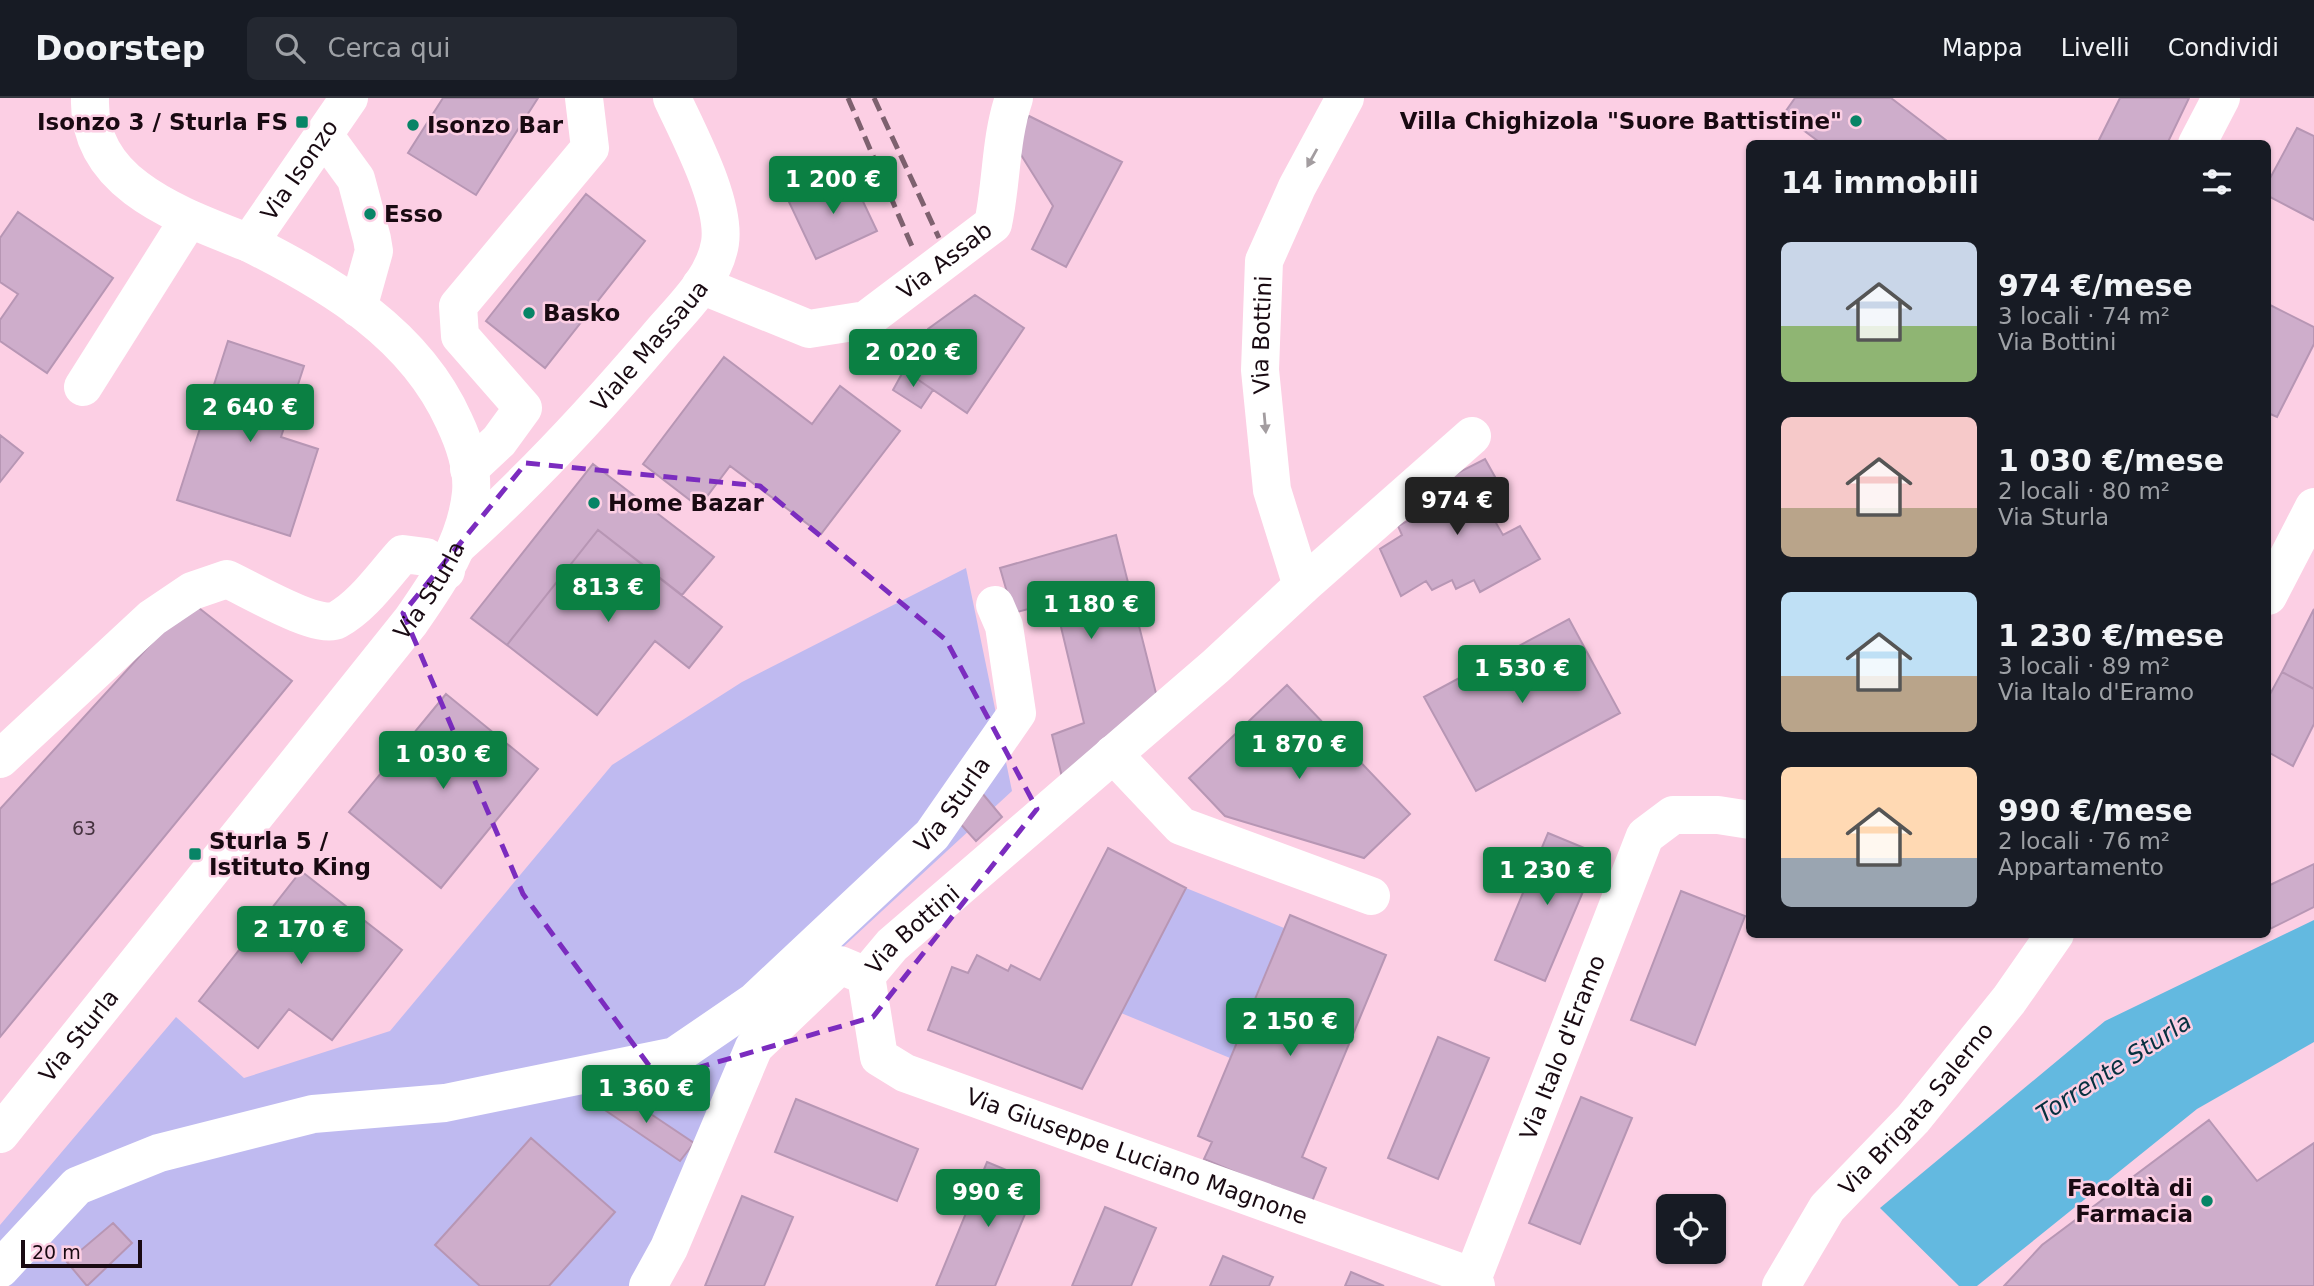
<!DOCTYPE html>
<html lang="it">
<meta charset="utf-8">
<style>
body{margin:0;font-family:"DejaVu Sans",sans-serif;background:#242831;color:#f1f3f6;height:100vh;display:flex;flex-direction:column;font-size:26px;white-space:nowrap}
*{box-sizing:border-box;margin:0}
p{font-size:23px;color:#9ea1a6}
.icon{flex:none;width:38px;height:38px;fill:none;stroke:currentColor;stroke-width:2;stroke-linecap:round;stroke-linejoin:round}
.map{position:relative;flex:1;overflow:hidden}
.drawer{position:absolute;left:1746px;top:42px;width:525px;height:798px;display:flex;flex-direction:column;background:#171b24;border-radius:10px;box-shadow:0 2px 5px #0004}
.drawer>*{flex:none}
.controls{position:absolute;left:1656px;top:1096px;display:grid;gap:14px}
.controls a{display:grid;place-items:center;width:70px;height:70px;border-radius:10px;background:#171b24;box-shadow:0 2px 5px #0004;font-size:35px}
.scale{position:absolute;left:21px;bottom:18px;width:121px;box-sizing:border-box;padding-left:7px;border:4px solid #190a12;border-top:0;font-size:19px;line-height:24px;white-space:nowrap;color:#190a12;-webkit-text-stroke:5px #fccfe4;paint-order:stroke}
.price{position:absolute;translate:-50% -60px;padding:0 16px;border-radius:7px;background:#0b8043;color:#fff;font-size:23px;line-height:46px;filter:drop-shadow(0 2px 4px #0008)}
.price::after{content:'';position:absolute;left:50%;top:42px;width:21px;height:16px;margin-left:-10px;background:inherit;clip-path:polygon(0 0,100% 0,50% 100%)}
.price.selected{background:#222;color:#fff}
ul{padding:0;list-style:none}
li{display:flex;align-items:center;gap:21px;height:175px;padding:0 35px}
li span{display:grid;place-items:center;flex:none;width:196px;height:140px;border-radius:10px;color:#555}
li>.icon{margin-inline-start:auto}
span .icon{width:84px;height:84px;fill:#fffc;stroke-width:1}
li b{font-size:30px}
h2{display:flex;justify-content:space-between;align-items:center;height:84px;padding:0 35px;font-size:30px}
header{display:flex;align-items:center;gap:42px;box-sizing:border-box;height:98px;padding:0 35px;background:#171b24;border-bottom:2px solid #363941}
header strong{font-size:33px}
nav{display:flex;gap:38px;margin-inline-start:auto;font-size:24px}
.search{width:490px;height:63px;background:#242831;display:flex;align-items:center;gap:18px;box-sizing:border-box;padding:0 24px;border-radius:10px;color:#9ea1a6;font-size:26px}
.map>svg:first-child{display:block}
</style>
<header>
<strong>Doorstep</strong>
<div class="search"><svg class="icon" aria-label="search" viewBox="0 0 24 24"><circle cx="10" cy="10" r="6"/><path d="M15 15l6 6"/></svg>Cerca qui</div>
<nav><a>Mappa</a><a>Livelli</a><a>Condividi</a></nav>
</header>
<div class="map">
<svg width="2314" height="1188" viewBox="0 0 2314 1188">
<rect width="100%" height="100%" fill="#fccfe4"/>
<path fill="#bfbaf0" d="M966 470 1012 693 739 945 634 1188H0V1127L176 919 244 980 390 933 612 667 742 584Z
M1186 790 1284 830 1230 960 1121 915Z"/>
<path fill="#63b9e0" d="M2314 822V944L2197 1011 1977 1188H1959L1880 1110 2105 923Z"/>
<path fill="#ceadcb" stroke="#b796b4" stroke-width="2" d="M443 0H538L476 97 408 55Z
M1795 0H1891L1951 46H1822L1783 17Z
M2120 0H2189L2167 46H2097Z
M1029 18 1122 64 1066 169 1032 151 1053 108 1013 44Z
M2297 30 2314 38V122L2268 98V84Z
M849 74 877 133 816 161 789 104Z
M586 96 645 143 545 270 486 223Z
M18 114 113 180 47 275 0 243V222L18 196 0 184V140Z
M975 197 1024 230 967 315 904 272 928 231Z
M2268 206 2314 229V246L2277 319 2268 315Z
M228 243 304 268 281 339 318 351 290 438 177 402Z
M724 259 812 326 840 288 900 333 821 436 730 368 699 409 643 366Z
M904 272 933 292 921 310 893 292Z
M0 337 23 355 0 384Z
M1485 361 1504 395 1485 406 1503 437 1520 428 1540 461 1480 494 1474 482 1456 491 1452 482 1432 492 1426 483 1401 498 1380 451 1402 437 1398 428 1417 418 1413 408 1428 390Z
M593 366 714 459 682 497 598 432 507 547 471 520Z
M598 432 722 529 689 570 655 543 597 617 507 547Z
M1116 437 1160 611 1062 679 1052 637 1084 625 1055 504 1013 515 1000 470Z
M190 503 292 583 0 939V711Z
M2314 511V591L2282 574Z
M1569 521 1620 615 1476 693 1424 599Z
M2282 574 2314 591V626L2293 668 2268 654V600Z
M1287 587 1410 716 1364 760 1225 718 1189 680Z
M446 596 538 671 441 790 349 714Z
M982 695 1002 719 976 743 956 721Z
M1548 735 1599 756 1545 883 1495 862Z
M1108 750 1186 790 1082 991 928 932 952 869 968 875 977 857 1008 873 1011 867 1040 882Z
M2314 766V809L2268 832V788Z
M301 773 402 852 332 942 289 911 258 950 199 903Z
M1681 793 1745 818 1695 947 1631 922Z
M1290 817 1386 857 1302 1059 1326 1070 1311 1106 1204 1061 1212 1044 1198 1038Z
M1438 939 1489 960 1438 1081 1388 1060Z
M615 992 694 1045 680 1063 596 1006Z
M1581 999 1632 1020 1580 1146 1529 1125Z
M796 1001 918 1051 897 1103 775 1054Z
M2209 1022 2257 1083 2314 1045V1188H2004L2042 1147Z
M531 1040 615 1114 549 1188H480L435 1147Z
M987 1064 1038 1085 995 1188H936Z
M742 1098 793 1119 764 1188H705Z
M1105 1109 1156 1130 1131 1188H1072Z
M113 1125 132 1145 87 1188 67 1164Z
M1223 1158 1273 1179 1269 1188H1210Z
M1351 1174 1384 1188H1345Z"/>
<g fill="none" stroke-linecap="round" stroke-linejoin="round">
<g stroke="#fff" stroke-width="38">
<path d="M90 0C87 88 182 118 249 145"/>
<path d="M324 37 356 81 372 141 374 153 358 210"/>
<path d="M2197 46 2221 0"/>
<path id="s1" d="M701 187 809 231 866 222 993 126C1002 84 1000 41 1014 0"/>
<path d="M83 289 189 121"/>
<path d="M469 371 499 343 523 310 460 238 458 208 590 50 584 0"/>
<path id="s2" d="M457 448C529 384 593 315 656 241 679 213 714 183 720 145 726 105 689 37 672 0"/>
<path d="M1302 488 1472 338"/>
<path d="M2268 498 2314 409"/>
<path d="M1113 656 1181 728 1371 798"/>
<path d="M0 661 152 520 192 493 227 481C249 491 318 532 337 522 363 508 383 478 403 456L426 459 446 473"/>
<path id="s3" d="M866 878 892 847 1216 568 1302 488 1272 392 1260 272 1264 163 1297 89 1345 0"/>
<path id="s4" d="M866 878 879 959 905 975 1473 1179"/>
<path id="s5" d="M0 1171 77 1088 159 1055 313 1016 445 1005 675 958 754 904 932 737 1017 615 1004 528 995 507"/>
<path d="M648 1188 669 1150 754 949 840 867 866 878"/>
<path id="s6" d="M1476 1188 1473 1179 1645 738 1673 717H1718L1750 722"/>
<path id="s7" d="M1781 1188 1827 1110 1913 1021 2009 902 2055 836"/>
</g>
<path stroke="#fff" stroke-width="38" id="s8" d="M0 1036 411 523C438 484 466 445 471 395 473 370 464 344 454 323 415 236 331 186 249 145L349 0"/>
<path stroke="#7e616f" stroke-width="5" stroke-dasharray="14 7" stroke-linecap="butt" d="M848 0 914 153
M874 0 939 140"/>
</g>
<defs><path id="oneway-solid" d="M-6-.8H1V-3.2L6.5 0L1 3.2V.8H-6Z" transform="scale(1.75)"/></defs>
<g fill="#a39da0">
<use href="#oneway-solid" transform="translate(1312 60) rotate(119)"/>
<use href="#oneway-solid" transform="translate(1265 325) rotate(85)"/>
</g>
<path fill="none" stroke="#7b2cbf" stroke-width="5" stroke-dasharray="14 9" stroke-linejoin="round" d="M526 365 760 388 946 542 1037 711 873 919 659 981 523 796 403 515Z"/>
<g fill="#078466" stroke="#fccfe4" stroke-width="2.5">
<circle cx="1856" cy="23" r="7"/>
<rect x="295" y="17" width="14" height="14" rx="3.5"/>
<circle cx="413" cy="27" r="7"/>
<circle cx="370" cy="116" r="7"/>
<circle cx="529" cy="215" r="7"/>
<circle cx="594" cy="405" r="7"/>
<rect x="188" y="749" width="14" height="14" rx="3.5"/>
<circle cx="2207" cy="1103" r="7"/>
</g>
<g text-anchor="middle" stroke-width="5" stroke-linejoin="round" paint-order="stroke">
<g font-size="19" fill="#463340">
<text x="84" y="737">63</text>
</g>
<g font-size="23" font-weight="bold" fill="#190a12" stroke="#fccfe4" text-anchor="start">
<text x="1842" y="31" text-anchor="end">Villa Chighizola "Suore Battistine"</text>
<text x="288" y="32" text-anchor="end">Isonzo 3 / Sturla FS</text>
<text x="427" y="35">Isonzo Bar</text>
<text x="384" y="124">Esso</text>
<text x="543" y="223">Basko</text>
<text x="608" y="413">Home Bazar</text>
<text x="209" y="751">Sturla 5 /<tspan x="209" dy="26">Istituto King</tspan></text>
<text x="2193" y="1098" text-anchor="end">Facoltà di<tspan x="2193" dy="26">Farmacia</tspan></text>
</g>
<g font-size="23" fill="#190a12" stroke="#fccfe4">
<text dy="8" stroke="none"><textPath href="#s8" startOffset="1241">Via Isonzo</textPath></text>
<text dy="8" stroke="none"><textPath href="#s1" startOffset="273">Via Assab</textPath></text>
<text dy="8" stroke="none"><textPath href="#s3" startOffset="842">Via Bottini</textPath></text>
<text dy="8" stroke="none"><textPath href="#s2" startOffset="278">Viale Massaua</textPath></text>
<text dy="8" stroke="none"><textPath href="#s8" startOffset="693">Via Sturla</textPath></text>
<text dy="8" stroke="none"><textPath href="#s5" startOffset="1104">Via Sturla</textPath></text>
<text dy="8" stroke="none"><textPath href="#s3" startOffset="66">Via Bottini</textPath></text>
<text dy="8" stroke="none"><textPath href="#s8" startOffset="126">Via Sturla</textPath></text>
<text dy="8" stroke="none"><textPath href="#s6" startOffset="256">Via Italo d'Eramo</textPath></text>
<text dy="8" stroke="none"><textPath href="#s7" startOffset="224">Via Brigata Salerno</textPath></text>
<text dy="8" stroke="none"><textPath href="#s4" startOffset="359">Via Giuseppe Luciano Magnone</textPath></text>
</g>
<g font-size="24" font-style="italic" fill="#06303f" stroke="#fccfe4">
<text transform="translate(2114 970) rotate(-33)" y="8">Torrente Sturla</text>
</g>
</g>
</svg>
<div class="controls">
<a><svg class="icon" aria-label="locate" viewBox="0 0 24 24"><circle cx="12" cy="12" r="6"/><path d="M12 2v4M12 18v4M2 12h4M18 12h4"/></svg></a>
</div>
<div class="scale">20 m</div>
<b class="price" style="left:833px;top:118px">1 200 €</b>
<b class="price" style="left:913px;top:291px">2 020 €</b>
<b class="price" style="left:250px;top:346px">2 640 €</b>
<b class="price selected" style="left:1457px;top:439px">974 €</b>
<b class="price" style="left:608px;top:526px">813 €</b>
<b class="price" style="left:1091px;top:543px">1 180 €</b>
<b class="price" style="left:1522px;top:607px">1 530 €</b>
<b class="price" style="left:1299px;top:683px">1 870 €</b>
<b class="price" style="left:443px;top:693px">1 030 €</b>
<b class="price" style="left:1547px;top:809px">1 230 €</b>
<b class="price" style="left:301px;top:868px">2 170 €</b>
<b class="price" style="left:1290px;top:960px">2 150 €</b>
<b class="price" style="left:646px;top:1027px">1 360 €</b>
<b class="price" style="left:988px;top:1131px">990 €</b>
<section class="drawer">
<h2>14 immobili<svg class="icon" aria-label="filters" viewBox="0 0 24 24"><path d="M4 7h16M4 17h16"/><circle cx="9" cy="7" r="2"/><circle cx="15" cy="17" r="2"/></svg></h2>
<ul>
<li><span style="background:linear-gradient(#c9d6e8 60%,#8fb573 0)"><svg class="icon" aria-label="home" viewBox="0 0 24 24"><path d="M3 11l9-7 9 7M6 9v11h12V9"/></svg></span><div><b>974 €/mese</b><p>3 locali · 74 m²</p><p>Via Bottini</p></div></li>
<li><span style="background:linear-gradient(#f6c9c9 65%,#b9a48a 0)"><svg class="icon" aria-label="home" viewBox="0 0 24 24"><path d="M3 11l9-7 9 7M6 9v11h12V9"/></svg></span><div><b>1 030 €/mese</b><p>2 locali · 80 m²</p><p>Via Sturla</p></div></li>
<li><span style="background:linear-gradient(#bfe0f5 60%,#b9a48a 0)"><svg class="icon" aria-label="home" viewBox="0 0 24 24"><path d="M3 11l9-7 9 7M6 9v11h12V9"/></svg></span><div><b>1 230 €/mese</b><p>3 locali · 89 m²</p><p>Via Italo d'Eramo</p></div></li>
<li><span style="background:linear-gradient(#ffd9b3 65%,#9aa5b1 0)"><svg class="icon" aria-label="home" viewBox="0 0 24 24"><path d="M3 11l9-7 9 7M6 9v11h12V9"/></svg></span><div><b>990 €/mese</b><p>2 locali · 76 m²</p><p>Appartamento</p></div></li>
</ul>
</section>
</div>
